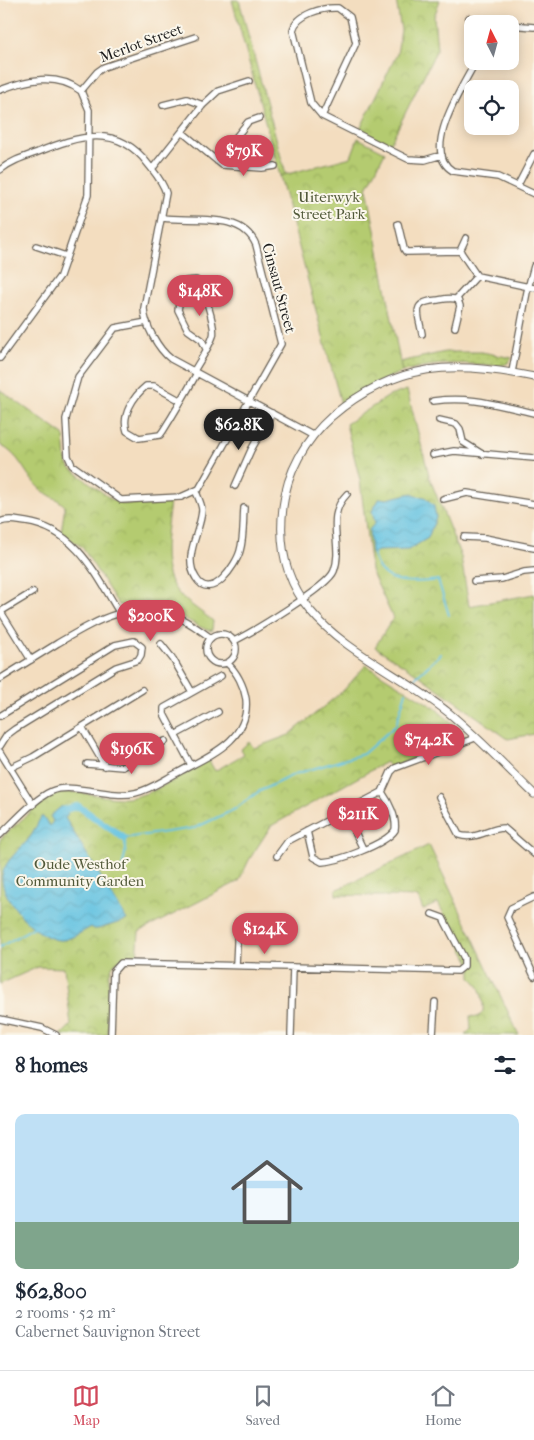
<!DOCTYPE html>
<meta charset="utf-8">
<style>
body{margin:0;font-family:"IM FELL French Canon",serif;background:#f2f2f3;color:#1f2937;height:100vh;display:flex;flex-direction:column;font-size:19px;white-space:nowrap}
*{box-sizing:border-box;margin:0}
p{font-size:16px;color:#747a83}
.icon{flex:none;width:28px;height:28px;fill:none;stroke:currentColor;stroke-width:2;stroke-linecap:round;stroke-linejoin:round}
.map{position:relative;height:1035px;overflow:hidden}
.sheet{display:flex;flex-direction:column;background:#fff;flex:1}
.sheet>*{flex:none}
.needle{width:32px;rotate:354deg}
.fabs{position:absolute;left:464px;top:15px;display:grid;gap:10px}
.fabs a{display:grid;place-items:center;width:55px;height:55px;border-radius:10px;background:#fff;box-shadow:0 2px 12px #0003;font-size:25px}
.price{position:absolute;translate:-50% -42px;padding:0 11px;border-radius:18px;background:#d1495b;color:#fff;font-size:16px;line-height:32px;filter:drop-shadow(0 1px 2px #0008)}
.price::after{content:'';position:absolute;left:50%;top:30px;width:15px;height:11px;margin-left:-8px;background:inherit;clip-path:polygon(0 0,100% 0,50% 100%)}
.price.active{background:#222;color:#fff}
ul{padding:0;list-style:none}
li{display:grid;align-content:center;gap:10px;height:265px;padding:0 15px}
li+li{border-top:1px solid #e0e1e3}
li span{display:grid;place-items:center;height:155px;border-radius:10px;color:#555}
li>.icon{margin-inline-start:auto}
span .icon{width:90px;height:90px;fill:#fffc;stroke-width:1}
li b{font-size:21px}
h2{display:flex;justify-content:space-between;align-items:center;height:60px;padding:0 15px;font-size:21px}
.dock{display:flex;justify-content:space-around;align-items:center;height:70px;border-top:1px solid #e0e1e3;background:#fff;font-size:14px;color:#747a83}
.dock a{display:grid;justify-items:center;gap:2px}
.dock .active{color:#d1495b}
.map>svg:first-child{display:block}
</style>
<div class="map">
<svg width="534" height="1035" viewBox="0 0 534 1035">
<defs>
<pattern id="grass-dots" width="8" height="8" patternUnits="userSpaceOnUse" patternTransform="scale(1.25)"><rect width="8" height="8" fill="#b4cb6f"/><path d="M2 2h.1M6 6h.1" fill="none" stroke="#9aae60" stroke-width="1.8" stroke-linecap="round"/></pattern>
<pattern id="park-crowns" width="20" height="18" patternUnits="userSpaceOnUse" patternTransform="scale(1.25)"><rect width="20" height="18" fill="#b4cb6f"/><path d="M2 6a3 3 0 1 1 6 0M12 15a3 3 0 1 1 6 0" fill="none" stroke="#9aae60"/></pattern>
<pattern id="water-waves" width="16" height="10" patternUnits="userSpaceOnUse" patternTransform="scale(1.25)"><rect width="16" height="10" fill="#63c2e1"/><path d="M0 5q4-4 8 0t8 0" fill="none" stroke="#55a6c0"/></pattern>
</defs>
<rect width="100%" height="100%" fill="#fbf7ec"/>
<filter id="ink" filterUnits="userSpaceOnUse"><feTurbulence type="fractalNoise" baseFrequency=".02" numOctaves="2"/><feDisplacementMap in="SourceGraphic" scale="10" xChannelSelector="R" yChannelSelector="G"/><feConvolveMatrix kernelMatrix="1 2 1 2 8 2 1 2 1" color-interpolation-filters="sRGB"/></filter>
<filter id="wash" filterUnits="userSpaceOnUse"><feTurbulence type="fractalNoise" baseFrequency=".0096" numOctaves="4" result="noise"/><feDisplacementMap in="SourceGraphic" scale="20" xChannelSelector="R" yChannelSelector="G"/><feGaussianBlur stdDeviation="1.12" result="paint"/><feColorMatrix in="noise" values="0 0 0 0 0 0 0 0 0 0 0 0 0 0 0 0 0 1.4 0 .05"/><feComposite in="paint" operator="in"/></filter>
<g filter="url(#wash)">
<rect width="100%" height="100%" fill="#f3ddbf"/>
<path fill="url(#grass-dots)" stroke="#687446" d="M232 0H239L286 175 280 176Z
M445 352H482L512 358 508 363 501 366C466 363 437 361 402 372L400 362Z"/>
<path fill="url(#park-crowns)" stroke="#687446" d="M396 0H440L434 17 437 49 389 146 359 131 397 54 401 30Z
M358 138 385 152 367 188 402 372 374 384 341 404 280 176 351 157Z
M0 390 64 435 66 460 70 468 111 499 124 504 170 501C167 533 156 573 182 597 192 606 203 613 213 621L212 631C196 628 182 614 165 609 153 606 126 610 118 604L82 547 61 533 65 506C57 498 43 493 37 486 23 471 20 455 0 445Z
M407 390 430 479 461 557 469 606 534 594V734L508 739 417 674 375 647 393 618 371 570 360 480 346 424 389 396Z
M366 665 435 708 460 730 461 739 390 768 386 762 271 826 249 860 239 881 139 932 137 959 120 960 113 965 109 975 108 1035H61L71 1025 64 968 38 967 0 984V839L45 799C64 783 104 800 128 798 156 794 184 773 208 759L215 771 244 754 241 749 249 742 254 748 289 735 344 690Z
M429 845 519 1035H465L471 1029 470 1016 478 1017 483 1012C484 1001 481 984 471 978V964L438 903 423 910 418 897 336 895V890Z"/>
<path fill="url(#water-waves)" stroke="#406f7e" d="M412 493 416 496 425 497 434 506 436 517 428 538 408 550 378 551 371 554 369 530 375 523 372 511 380 498 387 499Z
M62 806 68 815 65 818 127 920 98 929H94L91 927C82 932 73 938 63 940 40 943 0 899 2 876 5 859 21 850 31 836 35 830 37 823 42 816L50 826 53 821 50 816Z"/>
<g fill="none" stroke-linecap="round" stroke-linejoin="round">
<path stroke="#63c2e1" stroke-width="2" d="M373 554C380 587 411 583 438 580L449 615
M413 680 441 654
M122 869 126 849 124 838 195 828 235 809 258 792 295 774 363 754 396 725 406 692
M0 947 34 927"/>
<path stroke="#63c2e1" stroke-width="7" d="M64 810 78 806 124 838"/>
</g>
</g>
<g filter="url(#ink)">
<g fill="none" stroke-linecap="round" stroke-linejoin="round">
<g stroke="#676055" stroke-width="8">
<path id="minor" d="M469 18 477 24
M510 25 534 27
M476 61C464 85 419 151 453 171L498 177 534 194
M0 90C26 80 56 72 81 91
M163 105 187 99 203 105
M322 116 356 43 350 17 338 8C323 7 297 14 293 30L311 103 322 116 408 159 425 160 442 155
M182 132 222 165 262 168 275 166
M217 161 248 122 259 118
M152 169 203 105 218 91 249 81
M0 170C11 161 24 157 38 152 78 136 117 123 148 164 155 173 163 182 166 193L144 308C144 324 158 349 171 359L312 435
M518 185 534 154
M398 224 404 249 406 252 460 251 477 276
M36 246 66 256
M460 251 466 238
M477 276 534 288
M456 299 477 276
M147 322 115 328 78 377 66 419 68 456 72 465 121 500 181 497 199 489 281 344 256 245C242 211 193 222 163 218
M422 334C418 312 411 302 438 300 444 299 452 297 458 300L460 306 455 327
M0 358 60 276 88 195 89 110 81 91 97 72 104 67 195 37
M194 371C200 360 209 348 213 336 216 328 203 284 196 280L186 281 182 286 178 310 188 330 202 340 206 349
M512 372 527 292 534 266
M181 401 154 386H146C134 396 121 415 127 431L139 438 160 435 163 431C175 412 186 393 197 373
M433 401C473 396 496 405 534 413
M439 420 456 424 460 429 463 442 482 454
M433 455 454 451 534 458
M235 486 251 450 272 413
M196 492C198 497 202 505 202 510 201 532 182 556 196 578 211 603 236 565 240 551 244 537 243 522 244 508
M443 499 467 493 534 504
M0 522C9 518 18 521 26 522 75 529 96 574 119 612
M464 537 485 538 534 548
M474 581 502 579 524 572 534 571
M0 612 33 592
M1 612 31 660
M206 649a15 15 0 1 1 30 0a15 15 0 1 1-30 0Z
M234 641C252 632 328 587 334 571 344 546 324 517 347 494
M161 644 173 659 192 692
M0 679C19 667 39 655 58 643 96 621 131 599 175 616 189 621 199 630 211 638
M0 716 115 645 134 641 142 647 141 655 138 660 116 667 15 729 7 735 0 746
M82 727 105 766
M175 735 218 712
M0 752 33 805
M87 764 123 767 165 741
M191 765 164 714V708L221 676
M10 768 33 757 142 690
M439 797 459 835C475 841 489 828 504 828L534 854
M353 828 363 849
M307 831 313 857 322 862C339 861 386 844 395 830 397 818 389 802 382 792
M0 835C14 822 35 798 52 791 73 782 110 799 135 793 150 790 165 779 179 772 208 756 250 741 246 699 244 686 237 672 227 663
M277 856 288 841 382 792 391 772 395 768 475 738
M534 897 511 908 507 917 534 976
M236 965 238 922
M0 1019 42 1028 56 1035
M111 1035 113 972 121 963 458 971 464 966V958L443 918 432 914
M291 1035 293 967
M433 1035 435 1002"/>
</g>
<g stroke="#676055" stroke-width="9">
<path id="tertiary" d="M534 377C455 360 396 362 332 416 305 440 287 472 283 507 268 628 375 653 449 713 479 738 506 767 534 794"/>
</g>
<use href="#minor" stroke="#fff" stroke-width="5.5"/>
<use href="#tertiary" stroke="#fff" stroke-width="7"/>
</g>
</g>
<g text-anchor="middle" stroke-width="4" stroke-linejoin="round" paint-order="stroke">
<g font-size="15" fill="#1c1c1c" stroke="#fbf7ec">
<text transform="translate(141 43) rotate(-20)" y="5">Merlot Street</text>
<text transform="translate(279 288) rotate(75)" y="5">Cinsaut Street</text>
</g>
<g font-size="15" fill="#515939" stroke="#fbf7ec">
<text x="329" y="202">Uiterwyk<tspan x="329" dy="17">Street Park</tspan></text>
<text x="80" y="869">Oude Westhof<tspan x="80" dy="17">Community Garden</tspan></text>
</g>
</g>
</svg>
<div class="fabs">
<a><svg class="needle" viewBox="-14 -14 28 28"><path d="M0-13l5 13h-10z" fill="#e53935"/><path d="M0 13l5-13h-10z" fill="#747a83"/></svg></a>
<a><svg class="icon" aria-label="locate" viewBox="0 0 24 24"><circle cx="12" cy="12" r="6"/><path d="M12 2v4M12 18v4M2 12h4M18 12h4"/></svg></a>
</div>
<b class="price" style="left:244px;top:177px">$79K</b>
<b class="price" style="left:200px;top:317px">$148K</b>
<b class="price active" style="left:239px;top:451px">$62.8K</b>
<b class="price" style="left:151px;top:642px">$200K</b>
<b class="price" style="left:429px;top:766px">$74.2K</b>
<b class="price" style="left:132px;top:775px">$196K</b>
<b class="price" style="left:358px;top:840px">$211K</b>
<b class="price" style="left:265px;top:955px">$124K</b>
</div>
<section class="sheet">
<h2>8 homes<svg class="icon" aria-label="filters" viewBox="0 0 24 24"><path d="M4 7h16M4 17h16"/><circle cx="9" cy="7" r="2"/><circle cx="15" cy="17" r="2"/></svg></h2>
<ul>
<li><span style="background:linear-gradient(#bfe0f5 70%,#7fa58c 0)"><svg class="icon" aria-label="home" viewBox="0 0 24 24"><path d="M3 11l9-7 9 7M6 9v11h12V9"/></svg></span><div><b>$62,800</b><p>2 rooms · 52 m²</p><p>Cabernet Sauvignon Street</p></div></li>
</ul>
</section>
<nav class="dock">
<a class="active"><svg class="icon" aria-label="map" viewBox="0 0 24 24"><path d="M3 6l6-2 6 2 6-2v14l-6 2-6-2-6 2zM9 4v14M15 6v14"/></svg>Map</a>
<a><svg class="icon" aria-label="saved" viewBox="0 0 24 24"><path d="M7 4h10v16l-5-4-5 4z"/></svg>Saved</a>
<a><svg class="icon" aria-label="home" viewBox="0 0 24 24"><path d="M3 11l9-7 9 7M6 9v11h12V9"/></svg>Home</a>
</nav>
